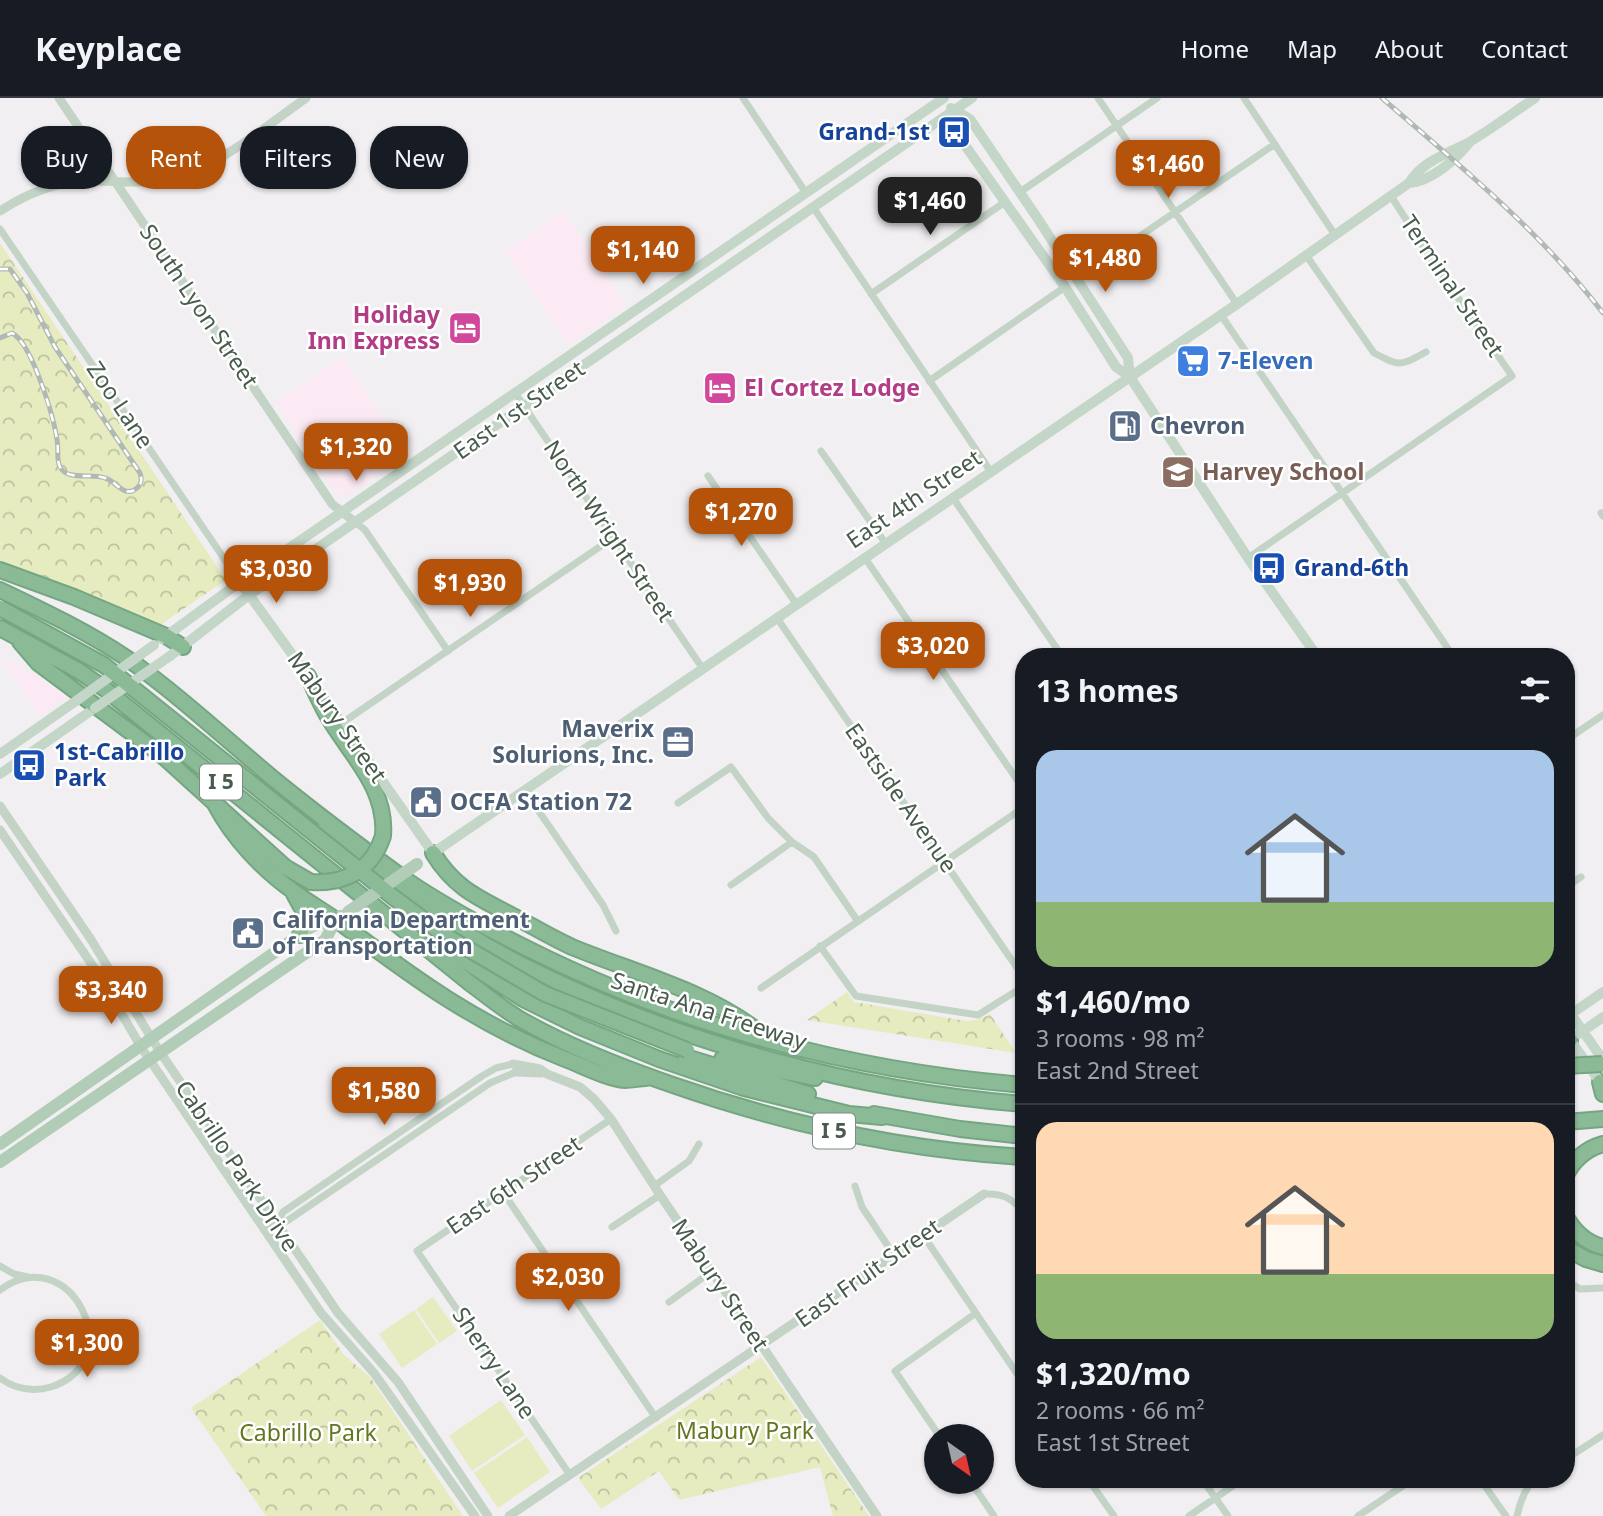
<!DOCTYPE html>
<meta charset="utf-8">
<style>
body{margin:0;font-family:"Noto Sans",sans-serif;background:#242831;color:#f1f3f6;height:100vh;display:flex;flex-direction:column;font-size:26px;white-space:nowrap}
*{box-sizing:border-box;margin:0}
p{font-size:23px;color:#9ea1a6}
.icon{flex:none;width:38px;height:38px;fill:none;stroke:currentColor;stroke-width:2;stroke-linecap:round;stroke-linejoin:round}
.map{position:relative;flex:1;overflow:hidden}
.panel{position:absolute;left:1015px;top:550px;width:560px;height:840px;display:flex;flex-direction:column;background:#171b24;border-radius:28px;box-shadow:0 2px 5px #0004}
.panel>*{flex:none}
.hud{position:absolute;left:21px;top:28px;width:665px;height:63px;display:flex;gap:14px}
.needle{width:46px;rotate:146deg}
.fabs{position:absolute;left:924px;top:1326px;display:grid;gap:14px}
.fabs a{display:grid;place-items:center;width:70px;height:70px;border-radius:50%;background:#171b24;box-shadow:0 2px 5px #0004;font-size:35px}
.price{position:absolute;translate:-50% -60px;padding:0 16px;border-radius:14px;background:#b45309;color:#fff;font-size:23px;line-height:46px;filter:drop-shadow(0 2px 4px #0008)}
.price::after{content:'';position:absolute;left:50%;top:42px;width:21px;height:16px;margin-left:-10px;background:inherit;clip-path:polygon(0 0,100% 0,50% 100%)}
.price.active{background:#222;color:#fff}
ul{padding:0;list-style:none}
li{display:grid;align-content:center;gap:14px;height:371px;padding:0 21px}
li+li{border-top:2px solid #363941}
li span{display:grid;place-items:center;height:217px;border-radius:21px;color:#555}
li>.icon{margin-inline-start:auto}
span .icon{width:126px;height:126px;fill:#fffc;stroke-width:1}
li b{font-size:30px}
h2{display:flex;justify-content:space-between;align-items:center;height:84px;padding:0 21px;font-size:30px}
.chip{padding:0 24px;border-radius:28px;background:#171b24;box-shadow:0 2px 5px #0004;font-size:24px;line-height:63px}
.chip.active{background:#b45309;color:#fff}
header{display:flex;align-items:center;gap:42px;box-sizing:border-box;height:98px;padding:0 35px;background:#171b24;border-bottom:2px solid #363941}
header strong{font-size:33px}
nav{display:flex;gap:38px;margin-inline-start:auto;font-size:24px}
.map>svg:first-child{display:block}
</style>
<header>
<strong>Keyplace</strong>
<nav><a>Home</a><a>Map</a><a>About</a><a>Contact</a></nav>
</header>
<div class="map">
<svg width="1603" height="1418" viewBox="0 0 1603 1418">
<defs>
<pattern id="forest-crowns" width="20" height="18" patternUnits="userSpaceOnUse" patternTransform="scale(1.75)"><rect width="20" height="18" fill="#e6ecc0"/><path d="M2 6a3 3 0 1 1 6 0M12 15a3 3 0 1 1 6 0" fill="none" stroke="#bcc29e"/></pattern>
</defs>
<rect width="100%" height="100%" fill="#f1eff1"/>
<path fill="#fbeaf3" d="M563 113 626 207 568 247 505 153Z
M343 259 409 356 347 398H343L335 393 276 305Z
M1 560 31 574 68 599 40 618Z"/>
<path fill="#e6ecc0" d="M433 1199 457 1233 439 1245 416 1211Z
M414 1212 437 1246 402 1270 379 1236Z
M501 1302 525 1337 472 1373 449 1338Z
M527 1339 550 1374 498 1410 474 1375Z"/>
<path fill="url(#forest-crowns)" d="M0 145 226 482 160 527 0 465Z
M847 894 854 904 966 923 976 922 990 916 1016 955 807 922Z
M320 1222 344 1257 370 1279 463 1418H266L191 1310Z
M761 1259 869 1418H833L820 1369 679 1402 659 1373 601 1411 578 1380Z"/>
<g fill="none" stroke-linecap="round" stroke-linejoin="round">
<g stroke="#75a682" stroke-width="18">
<path id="motorway" d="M0 472 74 499 166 538 183 549
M0 492C44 513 88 534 128 561 180 598 227 642 276 683 318 717 362 750 406 782 442 807 483 828 522 848 678 927 850 973 1024 987
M0 530 79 573 105 591 471 886C486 897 502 910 518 920 566 948 618 968 670 986 784 1026 902 1052 1024 1059
M20 544 38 565 164 659 285 769 311 784
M308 578C314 591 320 605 327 617 350 657 387 689 383 738
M215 706C233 740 262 771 293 793 310 806 329 816 346 829 419 884 479 927 565 961 581 967 608 981 625 982 632 982 640 980 646 980
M322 733C390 786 461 838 539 875 689 948 858 993 1024 1006
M433 755C455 791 479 800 515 819 534 829 552 840 572 849 635 875 712 894 764 938
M294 796 305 816 300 837
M432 849 457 858 523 901 580 929 659 961 744 990 849 1016 882 1019
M1566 944 1570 942
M686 959 808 996
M722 961 815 980
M1600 984 1603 996
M874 1016 960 1031 1024 1038
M1566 1024 1603 1021
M1566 1077C1574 1061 1586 1051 1603 1046
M1566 1119C1574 1133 1586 1145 1603 1149
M1566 1150 1586 1161 1603 1166"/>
</g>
<path stroke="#c3d3c6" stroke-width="7" d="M743 0 806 95
M1098 0 1237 206
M1244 0 1335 137
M1020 94 1157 0
M813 109 991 374
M0 131 240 484
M1306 157 1374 255C1401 269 1400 268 1426 254
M1077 181 1275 46
M871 196 1005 104
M1221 217 1453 558
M929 283 1065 189
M515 295 703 571
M821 353 886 446
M708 378 797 507
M953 400 1062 558
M1601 415 1603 418
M355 424 365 432 448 553
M865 460 1024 692
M1248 460 1512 278 1430 159 1391 98
M777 520 1024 880
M342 625 614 439
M1566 642 1603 617
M525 693 603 807 616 833
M678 705 731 669 768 720 792 744 814 759 857 822
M731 787 792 744
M1566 789 1581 779
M820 848 856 898 978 917 1024 888
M761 890 1024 709
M654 1088 689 1063 699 1046
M855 1088 862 1109 894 1157
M503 1094 656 1320
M984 1096C1003 1095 1011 1100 1024 1114
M277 1125 287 1123 490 985 516 974
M612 1129 660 1097
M267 1132 277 1125 283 1114 482 978 496 970 513 966
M923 1137 1024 1286
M0 1168 14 1176 28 1179
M1566 1182 1580 1191 1603 1190
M0 1192C69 1140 132 1262 51 1289 33 1294 15 1291 0 1280
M669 1204 711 1174
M940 1339 895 1273 976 1215
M1566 1361 1603 1337
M570 1377 417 1153 611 1021
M1088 1381 1114 1418
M1202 1381 1228 1418
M1480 1381 1506 1418
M971 1384 994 1418
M1189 1418 1243 1381
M1358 1418 1413 1381
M1517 1418C1520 1405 1525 1388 1536 1381"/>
<path stroke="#c3d3c6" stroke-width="9" d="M59 0 332 406 355 424
M57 84 83 68 87 62 86 45
M0 113C26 96 54 84 86 83 113 82 139 87 167 82 215 72 266 28 306 0
M0 708 90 840 160 954 307 1169 338 1215 398 1284 488 1418
M0 732 99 877 141 949 321 1215 374 1275 475 1418
M513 966 540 971 547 976 580 989 594 1001 611 1021 660 1097 877 1418
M516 974 541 975
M509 1418 984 1096"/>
<path stroke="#c3d6c8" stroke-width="10" d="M951 10 970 21 1038 121 1128 260 1130 279
M953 13 955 33 1065 189 1116 269 1130 279 1248 460 1317 558
M1409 85C1432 83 1455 62 1469 45
M240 484 312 584
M162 541 240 484 944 0
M170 558 249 497 972 0
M324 600 433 755 1237 206 1409 85C1423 62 1450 55 1471 43 1493 30 1514 14 1535 0
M0 656 76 603
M0 676 95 610
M1566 909 1603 962
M1568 918 1603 894
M1566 936 1603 988
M1579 936 1603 919"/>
<path stroke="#b1ccb7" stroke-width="12" d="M0 1046 311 829 341 818
M0 1064 325 842 336 822"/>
<use href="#motorway" stroke="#8aba96" stroke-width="14"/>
<g stroke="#b1b9b4" stroke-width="5">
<path id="rail" d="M1382 0C1460 68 1540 133 1603 215
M0 171H10L27 195 55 249 140 375C142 381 142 386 137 390 125 401 116 383 105 380 92 375 67 383 60 369 56 361 59 351 57 342 54 320 32 245 12 235L0 240"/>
</g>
<use href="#rail" stroke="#fff" stroke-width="2.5" stroke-dasharray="8" stroke-linecap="butt"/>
<g stroke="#75a682" stroke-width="18" stroke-linecap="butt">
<path id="motorway-bridge" d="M0 510 104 567 393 799 446 838 545 896 687 952
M311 784C346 786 372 772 383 738
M1566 968 1602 966"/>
</g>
<path stroke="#c3d6c8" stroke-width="10" d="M76 603 154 547
M95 610 170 558"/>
<path stroke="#b1ccb7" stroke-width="12" d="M348 814 417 766"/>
<use href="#motorway-bridge" stroke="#8aba96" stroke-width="14"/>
</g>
<defs>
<g id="bus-square" transform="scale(1.75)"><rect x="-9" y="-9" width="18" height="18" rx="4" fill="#1a4fb4" stroke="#fff"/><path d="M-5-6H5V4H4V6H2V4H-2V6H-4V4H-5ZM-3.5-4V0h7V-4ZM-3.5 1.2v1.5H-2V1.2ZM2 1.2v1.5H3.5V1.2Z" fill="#fff"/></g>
<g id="hotel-square" transform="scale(1.75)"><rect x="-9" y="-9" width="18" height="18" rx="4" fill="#d1479c" stroke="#fff"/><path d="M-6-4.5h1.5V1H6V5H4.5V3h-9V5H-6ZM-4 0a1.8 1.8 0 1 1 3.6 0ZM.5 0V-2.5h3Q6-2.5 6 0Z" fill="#fff"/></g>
<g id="supermarket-square" transform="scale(1.75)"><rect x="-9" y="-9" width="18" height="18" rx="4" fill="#3f7fe0" stroke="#fff"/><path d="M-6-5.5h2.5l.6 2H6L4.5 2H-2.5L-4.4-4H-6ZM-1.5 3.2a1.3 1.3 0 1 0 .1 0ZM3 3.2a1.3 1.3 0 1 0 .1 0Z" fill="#fff"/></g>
<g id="fuel-square" transform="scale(1.75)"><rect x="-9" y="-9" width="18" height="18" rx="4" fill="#5c6f8a" stroke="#fff"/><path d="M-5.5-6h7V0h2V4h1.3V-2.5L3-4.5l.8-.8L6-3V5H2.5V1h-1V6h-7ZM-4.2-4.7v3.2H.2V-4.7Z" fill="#fff"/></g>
<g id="school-square" transform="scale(1.75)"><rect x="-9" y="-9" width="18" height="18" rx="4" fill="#8d6e63" stroke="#fff"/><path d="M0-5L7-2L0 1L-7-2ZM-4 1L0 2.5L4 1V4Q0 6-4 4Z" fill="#fff"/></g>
<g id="office-square" transform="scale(1.75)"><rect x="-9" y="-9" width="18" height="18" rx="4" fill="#5c6f8a" stroke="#fff"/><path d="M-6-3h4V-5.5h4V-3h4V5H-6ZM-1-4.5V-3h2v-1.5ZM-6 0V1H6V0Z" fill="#fff"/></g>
<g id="civic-square" transform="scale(1.75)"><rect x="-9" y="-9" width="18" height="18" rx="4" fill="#5c6f8a" stroke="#fff"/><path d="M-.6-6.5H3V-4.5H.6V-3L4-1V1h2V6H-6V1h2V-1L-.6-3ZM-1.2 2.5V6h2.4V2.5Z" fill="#fff"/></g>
</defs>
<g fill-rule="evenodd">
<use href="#bus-square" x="954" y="34"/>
<use href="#hotel-square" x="465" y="230"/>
<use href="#supermarket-square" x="1193" y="263"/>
<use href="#hotel-square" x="720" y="290"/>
<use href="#fuel-square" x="1125" y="328"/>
<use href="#school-square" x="1178" y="374"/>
<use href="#bus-square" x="1269" y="470"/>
<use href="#office-square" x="678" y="644"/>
<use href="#bus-square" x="29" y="667"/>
<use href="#civic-square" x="426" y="704"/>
<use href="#civic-square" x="248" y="835"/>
</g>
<g text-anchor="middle" stroke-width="5" stroke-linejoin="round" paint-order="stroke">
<g fill="#fff" stroke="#7f8c82" stroke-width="2">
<rect x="200" y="666.5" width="42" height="35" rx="5"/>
<rect x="813" y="1015.5" width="42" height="35" rx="5"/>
</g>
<g font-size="21" font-weight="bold" fill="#485b4c">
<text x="221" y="691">I 5</text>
<text x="834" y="1040">I 5</text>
</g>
<g font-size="23" font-weight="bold" fill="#164399" stroke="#fff" text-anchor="start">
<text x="930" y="42" text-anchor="end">Grand-1st</text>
<text x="1294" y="478">Grand-6th</text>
<text x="54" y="662">1st-Cabrillo<tspan x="54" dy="26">Park</tspan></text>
</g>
<g font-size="23" fill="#485b4c" stroke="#fff">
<text transform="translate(1452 188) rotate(56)" y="8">Terminal Street</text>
<text transform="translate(199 208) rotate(56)" y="8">South Lyon Street</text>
<text transform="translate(120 307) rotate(56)" y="8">Zoo Lane</text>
<text transform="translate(519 312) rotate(-35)" y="8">East 1st Street</text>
<text transform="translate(914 401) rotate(-34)" y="8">East 4th Street</text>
<text transform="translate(609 433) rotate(56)" y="8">North Wright Street</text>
<text transform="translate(337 619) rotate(55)" y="8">Mabury Street</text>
<text transform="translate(901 700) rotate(55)" y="8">Eastside Avenue</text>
<text transform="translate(709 913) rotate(18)" y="8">Santa Ana Freeway</text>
<text transform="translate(237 1068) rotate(56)" y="8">Cabrillo Park Drive</text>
<text transform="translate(514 1087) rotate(-34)" y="8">East 6th Street</text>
<text transform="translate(868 1175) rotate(-35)" y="8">East Fruit Street</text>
<text transform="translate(720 1187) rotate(56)" y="8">Mabury Street</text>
<text transform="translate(494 1265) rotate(56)" y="8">Sherry Lane</text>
</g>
<g font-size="23" font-weight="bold" fill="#b23c85" stroke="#fff" text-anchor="end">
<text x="440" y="225">Holiday<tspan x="440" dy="26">Inn Express</tspan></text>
<text x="744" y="298" text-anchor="start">El Cortez Lodge</text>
</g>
<g font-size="23" font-weight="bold" fill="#366cbe" stroke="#fff" text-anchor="start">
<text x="1218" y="271">7-Eleven</text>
</g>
<g font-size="23" font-weight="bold" fill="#4e5e75" stroke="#fff" text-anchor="start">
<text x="1150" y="336">Chevron</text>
<text x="654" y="639" text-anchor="end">Maverix<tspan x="654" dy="26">Solurions, Inc.</tspan></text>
<text x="450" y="712">OCFA Station 72</text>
<text x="272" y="830">California Department<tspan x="272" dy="26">of Transportation</tspan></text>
</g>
<g font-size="23" font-weight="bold" fill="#785e54" stroke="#fff" text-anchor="start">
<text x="1202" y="382">Harvey School</text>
</g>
<g font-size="23" fill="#62771e" stroke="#fff">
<text x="745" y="1341">Mabury Park</text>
<text x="308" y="1343">Cabrillo Park</text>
</g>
</g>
</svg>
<div class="fabs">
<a><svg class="needle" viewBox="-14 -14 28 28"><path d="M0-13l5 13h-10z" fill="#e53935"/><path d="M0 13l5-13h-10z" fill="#9ea1a6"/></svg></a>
</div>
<b class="price" style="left:1168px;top:102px">$1,460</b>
<b class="price active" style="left:930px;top:139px">$1,460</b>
<b class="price" style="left:643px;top:188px">$1,140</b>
<b class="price" style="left:1105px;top:196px">$1,480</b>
<b class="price" style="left:356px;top:385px">$1,320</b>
<b class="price" style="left:741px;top:450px">$1,270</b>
<b class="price" style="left:276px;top:507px">$3,030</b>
<b class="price" style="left:470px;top:521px">$1,930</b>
<b class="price" style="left:933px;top:584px">$3,020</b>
<b class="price" style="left:111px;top:928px">$3,340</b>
<b class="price" style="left:384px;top:1029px">$1,580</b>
<b class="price" style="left:568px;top:1215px">$2,030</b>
<b class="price" style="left:87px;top:1281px">$1,300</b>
<div class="hud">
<a class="chip">Buy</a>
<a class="chip active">Rent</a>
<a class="chip">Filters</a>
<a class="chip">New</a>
</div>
<section class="panel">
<h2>13 homes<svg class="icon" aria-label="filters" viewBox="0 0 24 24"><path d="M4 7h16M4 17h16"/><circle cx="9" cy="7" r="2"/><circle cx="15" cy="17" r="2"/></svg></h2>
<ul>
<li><span style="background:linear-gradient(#a9c7e8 70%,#8fb573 0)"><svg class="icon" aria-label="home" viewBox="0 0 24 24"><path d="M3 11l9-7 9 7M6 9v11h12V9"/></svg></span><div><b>$1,460/mo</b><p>3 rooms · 98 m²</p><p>East 2nd Street</p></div></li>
<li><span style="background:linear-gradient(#ffd9b3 70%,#8fb573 0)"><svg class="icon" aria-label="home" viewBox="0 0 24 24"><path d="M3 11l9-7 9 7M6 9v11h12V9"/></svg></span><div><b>$1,320/mo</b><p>2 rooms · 66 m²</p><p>East 1st Street</p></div></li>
</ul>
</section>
</div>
